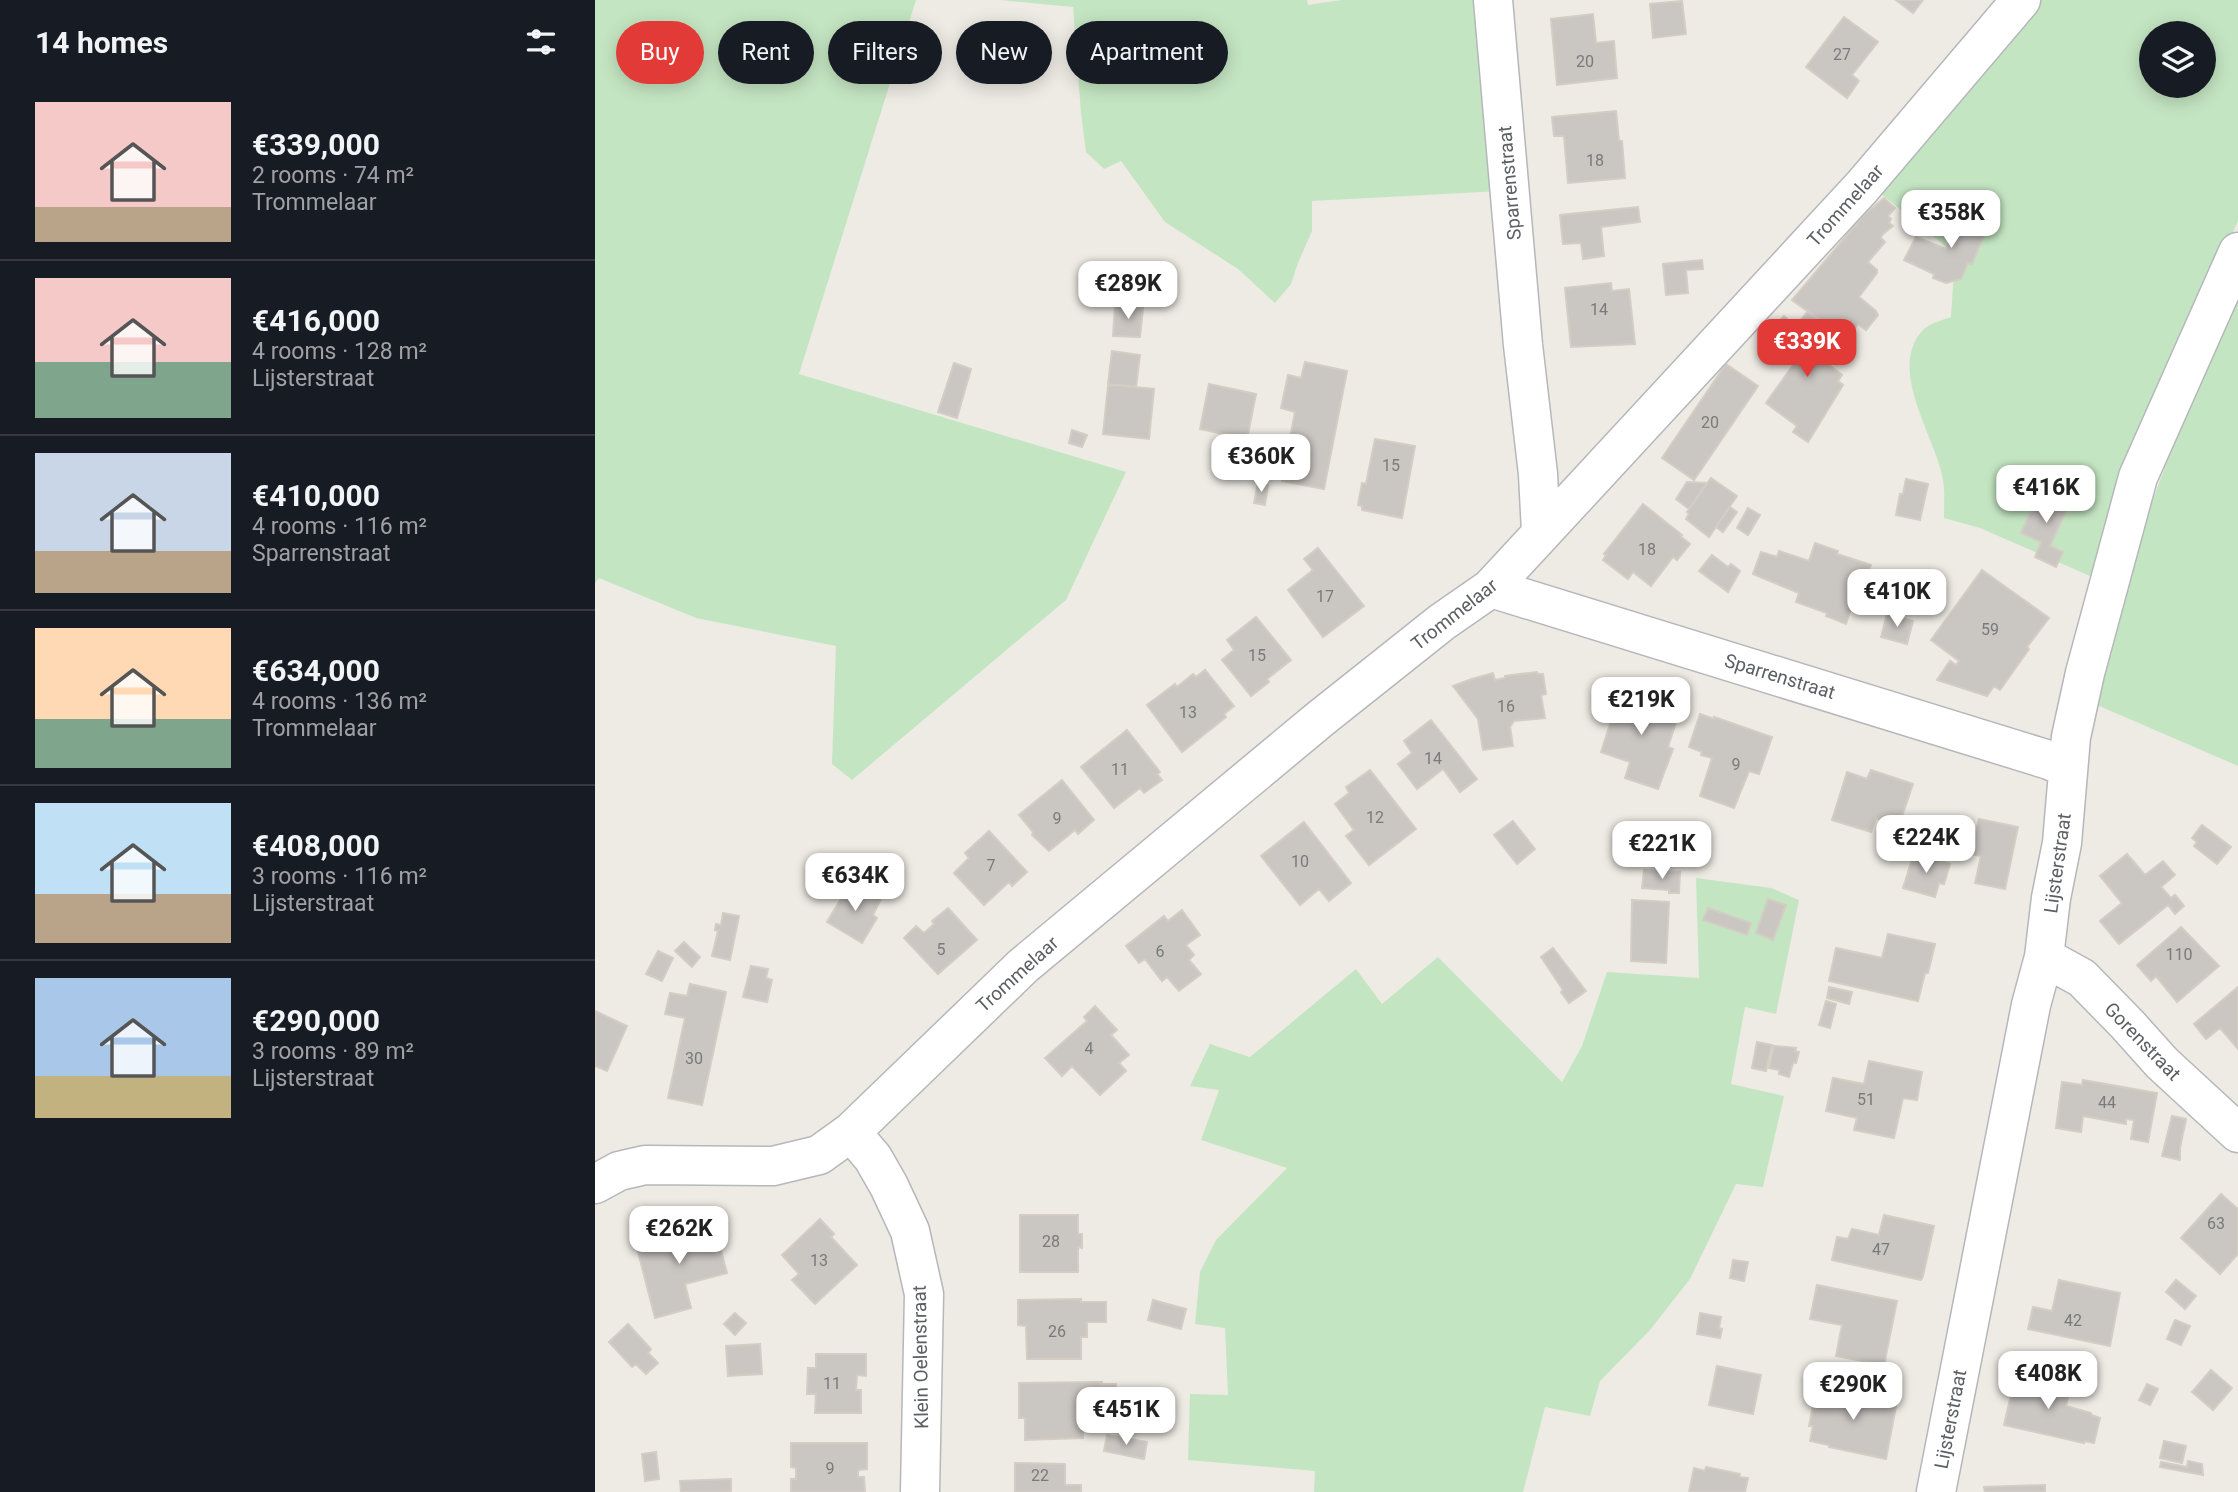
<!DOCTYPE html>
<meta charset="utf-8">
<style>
body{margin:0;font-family:Roboto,sans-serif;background:#20242c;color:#f1f3f6;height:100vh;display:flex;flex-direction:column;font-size:26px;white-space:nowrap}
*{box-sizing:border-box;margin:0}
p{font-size:23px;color:#9ea1a6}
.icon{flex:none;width:38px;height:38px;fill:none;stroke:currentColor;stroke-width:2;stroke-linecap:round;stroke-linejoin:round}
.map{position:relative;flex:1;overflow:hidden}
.details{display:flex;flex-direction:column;background:#171b24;width:595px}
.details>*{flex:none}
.top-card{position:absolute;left:21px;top:21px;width:665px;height:63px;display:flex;gap:14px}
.fabs{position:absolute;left:1544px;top:21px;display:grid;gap:14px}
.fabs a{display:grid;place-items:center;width:77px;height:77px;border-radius:50%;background:#171b24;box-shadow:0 4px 18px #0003;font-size:35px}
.price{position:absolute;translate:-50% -60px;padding:0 16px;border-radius:14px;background:#fff;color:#222;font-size:23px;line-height:46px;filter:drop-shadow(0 2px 4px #0008)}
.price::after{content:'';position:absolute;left:50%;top:42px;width:21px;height:16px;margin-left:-10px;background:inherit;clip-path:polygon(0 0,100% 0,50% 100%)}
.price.active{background:#e23a37;color:#fff}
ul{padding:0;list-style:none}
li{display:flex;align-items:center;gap:21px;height:175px;padding:0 35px}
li+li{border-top:2px solid #363941}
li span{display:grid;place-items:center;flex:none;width:196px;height:140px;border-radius:0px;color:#555}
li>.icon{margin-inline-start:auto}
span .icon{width:84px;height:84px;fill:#fffc;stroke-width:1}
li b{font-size:30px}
h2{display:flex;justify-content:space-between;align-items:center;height:84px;padding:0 35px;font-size:30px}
.pill{padding:0 24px;border-radius:32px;background:#171b24;box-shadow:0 4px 18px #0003;font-size:24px;line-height:63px}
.pill.active{background:#e23a37;color:#fff}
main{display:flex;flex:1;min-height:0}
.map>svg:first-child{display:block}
</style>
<main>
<section class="details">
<h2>14 homes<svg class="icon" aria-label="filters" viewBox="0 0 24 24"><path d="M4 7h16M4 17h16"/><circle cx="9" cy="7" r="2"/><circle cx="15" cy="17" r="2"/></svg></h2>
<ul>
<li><span style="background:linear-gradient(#f6c9c9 75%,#b9a48a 0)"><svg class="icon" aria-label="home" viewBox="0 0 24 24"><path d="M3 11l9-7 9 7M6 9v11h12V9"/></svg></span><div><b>€339,000</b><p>2 rooms · 74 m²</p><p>Trommelaar</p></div></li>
<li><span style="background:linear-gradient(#f6c9c9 60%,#7fa58c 0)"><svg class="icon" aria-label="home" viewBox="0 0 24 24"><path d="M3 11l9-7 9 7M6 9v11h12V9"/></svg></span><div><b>€416,000</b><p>4 rooms · 128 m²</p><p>Lijsterstraat</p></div></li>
<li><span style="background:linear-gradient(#c9d6e8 70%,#b9a48a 0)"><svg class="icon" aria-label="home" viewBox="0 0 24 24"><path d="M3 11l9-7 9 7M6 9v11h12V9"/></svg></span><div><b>€410,000</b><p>4 rooms · 116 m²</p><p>Sparrenstraat</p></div></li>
<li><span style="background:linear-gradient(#ffd9b3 65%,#7fa58c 0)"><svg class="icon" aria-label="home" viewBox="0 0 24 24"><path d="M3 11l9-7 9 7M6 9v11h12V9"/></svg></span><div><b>€634,000</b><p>4 rooms · 136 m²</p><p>Trommelaar</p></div></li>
<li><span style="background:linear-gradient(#bfe0f5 65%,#b9a48a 0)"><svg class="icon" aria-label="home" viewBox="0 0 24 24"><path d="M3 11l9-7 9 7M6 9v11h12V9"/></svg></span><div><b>€408,000</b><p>3 rooms · 116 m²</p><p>Lijsterstraat</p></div></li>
<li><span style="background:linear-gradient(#a9c7e8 70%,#c2b280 0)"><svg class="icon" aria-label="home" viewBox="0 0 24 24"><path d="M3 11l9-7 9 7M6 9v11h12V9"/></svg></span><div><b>€290,000</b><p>3 rooms · 89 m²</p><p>Lijsterstraat</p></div></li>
</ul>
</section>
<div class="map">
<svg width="1643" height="1492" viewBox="0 0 1643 1492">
<rect width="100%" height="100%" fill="#eeebe4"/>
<path fill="#c4e5c2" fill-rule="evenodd" d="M0 0H321L204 374 531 472 471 600 257 780 237 764 241 646 101 618 4 578 0 583Z
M405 0H712L713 5 746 0H886L906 191 717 201V231L703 263 696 284 680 303 643 269 570 222 526 161 509 169 491 152 486 113 478 7Z
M1436 0H1643V221L1532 462 1495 576 1385 528 1349 518C1349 505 1350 492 1348 480 1341 437 1292 371 1327 331 1333 324 1347 320 1356 317L1360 254 1279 188ZM1556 33H1608V86H1556Z
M1643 301V766L1502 705 1535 562 1577 448Z
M1101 878 1176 888 1204 900 1181 1014 1150 1007 1136 1084 1189 1096 1168 1187 1141 1184 1095 1279 1055 1330 1005 1381 995 1416 950 1407 928 1492H719L720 1471 593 1460 595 1394 633 1395 630 1328 600 1324 605 1272 621 1240 692 1168 606 1140 624 1090 595 1086 615 1044 655 1057 761 969 787 1004 843 957 967 1082 987 1046 1012 972 1104 978Z"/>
<path fill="#cac6c2" stroke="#d3cdc3" stroke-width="2" d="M1301 0H1328L1318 13Z
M1087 1 1091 34 1058 38 1055 4Z
M998 14 1001 43 1019 41 1022 78 962 85 956 19Z
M1249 17 1283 42 1257 75 1264 81 1252 98 1211 67Z
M1021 111 1024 141H1027L1030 178 973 183 969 136H959L957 117Z
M1289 198 1300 208 1293 216 1296 219 1294 223 1298 226 1287 235 1286 238 1290 242 1273 262 1282 270V273L1264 297 1281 311 1283 315 1271 330 1263 324 1251 339 1197 300 1269 215Z
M1043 207 1045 222 1006 227 1009 256 988 259 986 243 968 244 965 215Z
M1372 211 1395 221 1377 264 1373 263 1366 279 1351 283 1338 278 1339 274 1309 260 1321 237 1351 249 1361 223 1366 225Z
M1107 260 1108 269 1091 270 1093 293 1071 295 1068 264Z
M1016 283 1017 291 1034 289 1040 344 976 347 970 288Z
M520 305 548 308 545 337 518 336Z
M1213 311 1251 339 1250 340 1235 332 1230 337 1235 341 1232 346 1229 344 1227 345 1221 341 1215 350 1247 375 1243 381 1248 385 1213 442 1198 432 1202 426 1171 403 1203 358 1186 345Z
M1189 316 1200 326 1183 344 1173 334Z
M517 351 545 355 541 387 513 384Z
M710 362 752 371 729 489 687 481 700 412 686 408 693 375 706 378Z
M359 363 376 369 362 418 343 412Z
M1131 364 1163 386 1099 480 1067 458Z
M614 384 661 394 652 439 605 429Z
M519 385 559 389 554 439 508 434 513 386Z
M477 430 492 435 487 447 474 443Z
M780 439 820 446 807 518 767 510V506L763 505 767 483 771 484Z
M1116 478 1142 496 1114 537 1091 519 1094 514 1092 512Z
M1311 479 1333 484 1325 520 1301 515 1305 494H1308Z
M1092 482 1112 483 1094 509 1081 499Z
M663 483 673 485 670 505 659 503Z
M1446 489 1475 502 1455 546 1468 552 1461 567 1440 557 1446 542 1426 533Z
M1048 504 1087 535 1085 536 1095 544 1082 560 1078 557 1056 586 1038 572 1033 579 1008 560 1011 555 1009 554Z
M1135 507 1142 512 1128 532 1121 527Z
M1153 508 1165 515 1153 535 1142 528Z
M1220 543 1243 551 1242 554 1276 565 1261 607 1257 606 1251 624 1231 616 1232 613 1201 602 1204 593 1158 574 1166 552 1182 557 1184 551 1214 561Z
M723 548 769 606 728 637 693 590 718 570 709 559Z
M1117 555 1133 567 1136 564 1145 571 1133 592 1104 571Z
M1387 570 1454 618 1432 647 1434 649 1405 690 1399 686 1392 696 1342 680 1355 661 1361 665 1364 661 1336 640Z
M1292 614 1318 621 1312 644 1286 637Z
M661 617 696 660 672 679 674 682 656 696 627 660 639 650 632 640Z
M610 670 639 706 629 714 631 717 587 752 552 705 580 684 582 687 598 674 601 677Z
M942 672 943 674H948L951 694 946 695 950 718 919 721 915 727 918 746 888 750 883 719 858 686 877 679 898 673 900 680 910 678V676Z
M1027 687 1056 696 1053 705 1083 716 1073 747 1078 749 1063 789 1030 778 1035 762 1006 752Z
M1105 714 1119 719V717L1177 737 1164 774 1154 771 1139 808 1105 796 1117 758 1106 755 1107 752 1094 747Z
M836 720 882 779 865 792 848 769 822 789 803 764 817 753 809 741Z
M532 730 565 772 562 774 567 780 549 793 545 788 519 808 486 767Z
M775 770 821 829 774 865 751 836 759 830 740 804 754 793 751 787Z
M1276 770 1318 784 1304 825 1281 818 1276 832 1237 820 1252 772 1272 779Z
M467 780 499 820 483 834 480 830 454 851 437 835 438 832 424 815Z
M1384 819 1423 827 1410 889 1380 883 1386 856 1375 854Z
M918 821 940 849 922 864 899 835Z
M709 822 756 883 734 901 724 889 705 905 666 856Z
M1607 825 1636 847 1622 864 1599 846 1602 842 1597 838Z
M394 831 432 872 417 886 414 882 389 905 359 873 374 858 370 853Z
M1319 853 1355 864 1349 884 1344 883 1340 897 1308 888Z
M1532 854 1550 875 1568 861 1580 875 1566 887 1576 898 1580 895 1589 906 1580 914 1573 905 1524 944 1505 921 1527 903 1505 876Z
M1049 870 1085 872 1084 893H1074V890L1047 888Z
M256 882 286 899 278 915 282 918 267 943 232 922Z
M1173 899 1191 905 1178 940 1161 933Z
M1037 900 1074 902 1071 963 1036 961Z
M353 908 382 940 343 974 309 938 321 926 329 933 339 924 337 921Z
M1113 908 1156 923 1152 935 1108 920Z
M587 910 605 935 591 945 599 955 594 960 606 974 584 991 572 977 567 981 550 959 544 963 531 946 569 916 573 921Z
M128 913 144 916 135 960 117 956 123 931 120 930 121 924 126 925Z
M1586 927 1624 966 1582 1002 1561 976 1556 981 1542 965Z
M1293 934 1340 944 1333 973H1330L1323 1001 1234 981 1241 948 1287 958Z
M89 942 105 957 97 967 80 951Z
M958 948 991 991 974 1003 966 992 968 990 946 957Z
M63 951 78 958 67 981 51 974Z
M156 966 173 969 171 978 177 980 172 1002 148 997Z
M95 984 131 992 107 1105 73 1098 90 1018 70 1014 75 993 92 996Z
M1234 987 1257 992 1254 1004 1232 998Z
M1643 987V1049L1625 1028 1611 1039 1599 1024Z
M1231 1001 1241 1004 1235 1028 1224 1025Z
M500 1006 522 1030 516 1035 534 1055 524 1063 531 1071 505 1095 477 1066 467 1076 450 1058 492 1021 489 1017Z
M0 1011 32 1026 12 1071 0 1066Z
M1162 1042 1177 1045 1171 1071 1157 1068Z
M1179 1046 1201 1048 1200 1051 1204 1052 1201 1063H1198L1194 1077 1184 1074V1070L1174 1068Z
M1274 1061 1327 1072 1322 1100 1308 1098 1299 1138 1259 1130 1262 1118 1231 1111 1238 1078 1269 1084Z
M1488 1080 1562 1093 1553 1142 1536 1139 1539 1120 1531 1119V1124L1488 1116 1486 1132 1461 1128 1467 1082 1487 1085Z
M1577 1116 1591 1119 1585 1148V1160L1567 1156Z
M1626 1194 1643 1209V1254L1625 1274 1586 1238Z
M425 1215H483V1234H487V1248L483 1247V1272H425Z
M1289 1215 1339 1226 1328 1276 1326 1280 1237 1260 1242 1237 1253 1239 1257 1229 1284 1235Z
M225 1219 239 1234 236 1237 262 1265 220 1304 197 1280 204 1274 187 1255Z
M119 1224 132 1273 90 1284 96 1308 60 1318 41 1244Z
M1138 1260 1153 1262 1149 1281 1135 1278Z
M1464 1280 1525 1293 1515 1346 1433 1329 1438 1307 1457 1311Z
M1581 1280 1601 1296 1590 1309 1571 1292Z
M1222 1285 1302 1301 1289 1365 1241 1356 1247 1325 1215 1319Z
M486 1299V1302H511V1322H492V1337H486V1359H432L431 1326 423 1325V1300Z
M558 1300 591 1309 586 1329 553 1320Z
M140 1313 151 1323 140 1335 129 1324Z
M1105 1313 1126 1317 1124 1328 1127 1329 1125 1338 1102 1334Z
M1580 1320 1595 1326 1586 1345 1572 1339Z
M33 1324 56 1349 53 1353 63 1363 51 1374 41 1364 37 1367 14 1342Z
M165 1344 167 1374 133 1376 131 1346Z
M221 1354H271V1376L262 1375 261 1390H266V1413H220L221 1394H212L213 1368H221Z
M1122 1366 1166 1375 1158 1414 1114 1405Z
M1616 1370 1637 1388 1618 1410 1597 1392Z
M1421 1374 1475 1387 1471 1406 1496 1413V1415L1505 1418 1499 1443 1490 1441 1489 1443 1409 1425Z
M507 1382V1384H521V1418L488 1419V1438L430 1440V1418H424V1383Z
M1552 1384 1563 1389 1555 1405 1544 1400Z
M1222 1386 1302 1401 1291 1459 1234 1447V1445L1215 1441 1218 1426H1214Z
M512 1435 552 1442 549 1459 509 1451Z
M1569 1441 1591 1446 1587 1463 1565 1458Z
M196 1443H272V1469L263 1470V1477H269L270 1492H196V1479H201V1468L196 1467Z
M61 1452 64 1479 50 1481 47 1454Z
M1593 1461 1607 1464 1608 1475 1565 1467 1566 1462 1592 1467Z
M420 1463 470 1464V1485H486V1492H420Z
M1111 1467 1145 1474 1144 1477 1153 1478 1150 1492H1094L1099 1468 1110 1471Z
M136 1479V1492H86L85 1481Z
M1450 1485V1492H1390L1389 1487Z"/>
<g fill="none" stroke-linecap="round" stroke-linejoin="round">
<g stroke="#b5b7bb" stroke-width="41">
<path id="minor" d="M898 0 928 345 943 474 946 532
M896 588 1454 760 1473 768
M1449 957 1487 978 1532 1024 1567 1063 1643 1133
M256 1132 278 1158 294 1186 315 1231 329 1294 325 1492
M0 1184 24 1171 50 1165 178 1166 224 1155 256 1132 428 966 725 719 847 622 896 588 1267 187 1426 0
M1341 1492 1436 1005 1449 957 1456 898 1467 843 1476 737 1490 673 1543 477 1643 252"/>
</g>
<use href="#minor" stroke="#fff" stroke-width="38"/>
</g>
<g text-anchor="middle" stroke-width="7" stroke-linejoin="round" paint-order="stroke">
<g font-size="16" fill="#787a7c">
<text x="1247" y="60">27</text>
<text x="990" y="67">20</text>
<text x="1000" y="166">18</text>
<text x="1004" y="315">14</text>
<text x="1115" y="428">20</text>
<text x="796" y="471">15</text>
<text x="1052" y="555">18</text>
<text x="730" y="602">17</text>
<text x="1395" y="635">59</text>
<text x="662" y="661">15</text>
<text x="911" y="712">16</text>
<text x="593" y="718">13</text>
<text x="838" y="764">14</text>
<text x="1141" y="770">9</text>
<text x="525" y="775">11</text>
<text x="780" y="823">12</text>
<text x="462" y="824">9</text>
<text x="705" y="867">10</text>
<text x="396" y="871">7</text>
<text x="346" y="955">5</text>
<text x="565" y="957">6</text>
<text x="1584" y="960">110</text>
<text x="494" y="1054">4</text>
<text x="99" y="1064">30</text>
<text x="1271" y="1105">51</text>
<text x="1512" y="1108">44</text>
<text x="1621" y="1229">63</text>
<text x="456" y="1247">28</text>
<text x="1286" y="1255">47</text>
<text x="224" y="1266">13</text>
<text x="1478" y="1326">42</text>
<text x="462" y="1337">26</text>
<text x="237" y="1389">11</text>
<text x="235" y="1474">9</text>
<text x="445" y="1481">22</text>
</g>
<g font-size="19" fill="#5c6064" stroke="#fff">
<text transform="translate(914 183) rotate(-95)" y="7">Sparrenstraat</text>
<text transform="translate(1250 205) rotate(-48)" y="7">Trommelaar</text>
<text transform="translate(859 614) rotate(-38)" y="7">Trommelaar</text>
<text transform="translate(1185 676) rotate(17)" y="7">Sparrenstraat</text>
<text transform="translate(1462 863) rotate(-82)" y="7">Lijsterstraat</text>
<text transform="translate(422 974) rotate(-42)" y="7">Trommelaar</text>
<text transform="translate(1548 1041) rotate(46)" y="7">Gorenstraat</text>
<text transform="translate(325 1357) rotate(-91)" y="7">Klein Oelenstraat</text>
<text transform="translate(1355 1419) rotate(-79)" y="7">Lijsterstraat</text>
</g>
</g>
</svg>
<div class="fabs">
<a><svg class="icon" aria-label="layers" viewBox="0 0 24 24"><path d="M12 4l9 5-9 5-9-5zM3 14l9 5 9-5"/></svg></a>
</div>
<b class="price" style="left:1356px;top:250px">€358K</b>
<b class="price" style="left:533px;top:321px">€289K</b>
<b class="price active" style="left:1212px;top:379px">€339K</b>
<b class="price" style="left:666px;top:494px">€360K</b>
<b class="price" style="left:1451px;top:525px">€416K</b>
<b class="price" style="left:1302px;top:629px">€410K</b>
<b class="price" style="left:1046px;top:737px">€219K</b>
<b class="price" style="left:1331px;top:875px">€224K</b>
<b class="price" style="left:1067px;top:881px">€221K</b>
<b class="price" style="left:260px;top:913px">€634K</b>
<b class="price" style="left:84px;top:1266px">€262K</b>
<b class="price" style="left:1453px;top:1411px">€408K</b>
<b class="price" style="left:1258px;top:1422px">€290K</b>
<b class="price" style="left:531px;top:1447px">€451K</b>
<div class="top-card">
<a class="pill active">Buy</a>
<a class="pill">Rent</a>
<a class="pill">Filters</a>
<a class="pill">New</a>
<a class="pill">Apartment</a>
</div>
</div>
</main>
